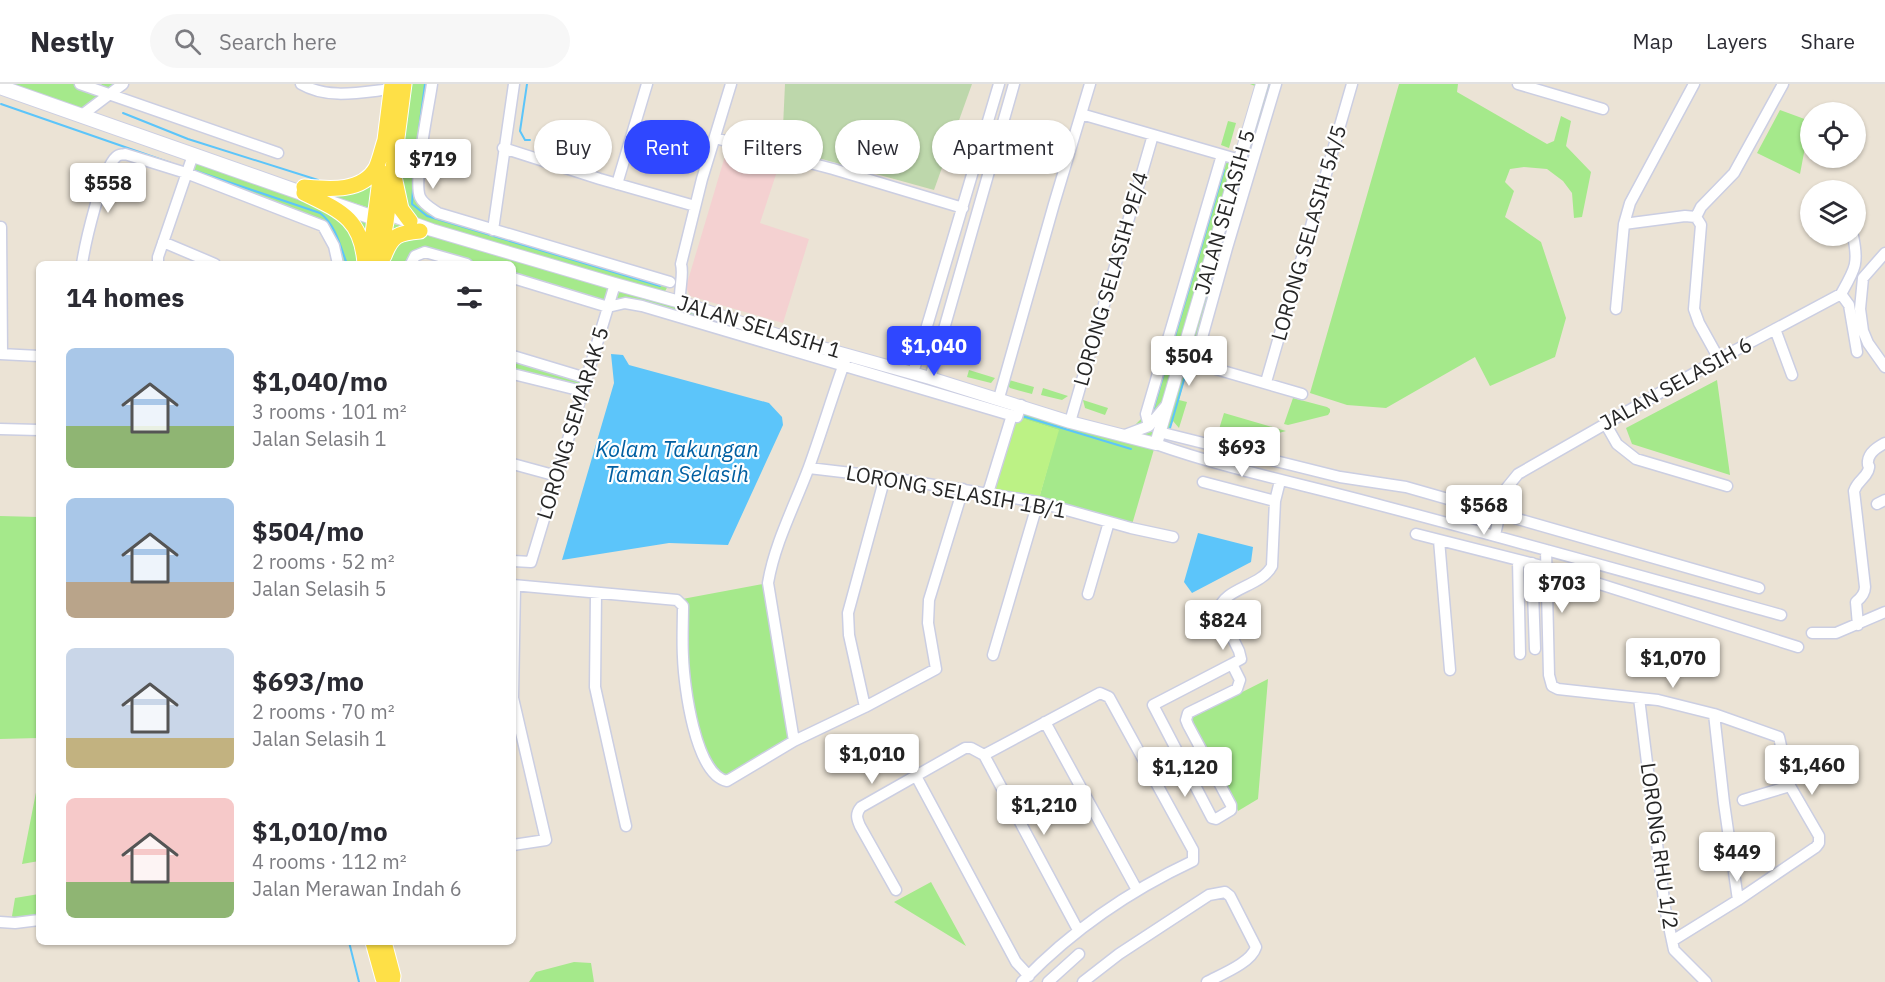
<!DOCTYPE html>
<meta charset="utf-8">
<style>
body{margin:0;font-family:"IBM Plex Sans",sans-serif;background:#f7f7f7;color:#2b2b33;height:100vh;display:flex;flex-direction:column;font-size:22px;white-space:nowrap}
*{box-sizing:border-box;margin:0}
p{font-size:20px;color:#7c7c81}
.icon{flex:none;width:33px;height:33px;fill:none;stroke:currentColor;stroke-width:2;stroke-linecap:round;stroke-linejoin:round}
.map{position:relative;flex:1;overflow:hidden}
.side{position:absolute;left:36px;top:177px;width:480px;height:684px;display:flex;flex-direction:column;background:#fff;border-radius:9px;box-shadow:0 2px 4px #0004}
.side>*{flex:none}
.banner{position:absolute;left:534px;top:36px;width:570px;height:54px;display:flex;gap:12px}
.controls{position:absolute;left:1800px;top:18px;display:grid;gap:12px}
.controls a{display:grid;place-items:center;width:66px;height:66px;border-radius:50%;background:#fff;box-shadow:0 2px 4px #0004;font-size:30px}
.price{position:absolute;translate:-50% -51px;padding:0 14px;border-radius:6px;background:#fff;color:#222;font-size:20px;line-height:39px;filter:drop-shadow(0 2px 3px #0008)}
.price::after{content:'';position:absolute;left:50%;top:36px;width:18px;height:14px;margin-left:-9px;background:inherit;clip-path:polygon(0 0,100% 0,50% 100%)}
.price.selected{background:#2f47ff;color:#fff}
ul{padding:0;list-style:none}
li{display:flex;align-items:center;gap:18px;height:150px;padding:0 30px}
li span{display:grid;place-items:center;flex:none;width:168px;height:120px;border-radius:9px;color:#555}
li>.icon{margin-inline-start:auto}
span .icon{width:72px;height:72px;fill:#fffc;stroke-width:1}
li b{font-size:26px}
h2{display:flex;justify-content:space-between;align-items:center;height:72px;padding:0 30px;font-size:26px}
.chip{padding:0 21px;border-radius:27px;background:#fff;box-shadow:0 2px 4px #0004;font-size:21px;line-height:54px}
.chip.selected{background:#2f47ff;color:#fff}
header{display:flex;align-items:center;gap:36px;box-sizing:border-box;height:84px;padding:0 30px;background:#fff;border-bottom:2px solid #e1e1e2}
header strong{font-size:28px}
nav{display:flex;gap:33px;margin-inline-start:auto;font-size:21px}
.search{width:420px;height:54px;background:#f7f7f7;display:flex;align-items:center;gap:15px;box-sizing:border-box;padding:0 21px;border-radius:33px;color:#7c7c81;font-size:22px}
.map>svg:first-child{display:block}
</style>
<header>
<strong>Nestly</strong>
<div class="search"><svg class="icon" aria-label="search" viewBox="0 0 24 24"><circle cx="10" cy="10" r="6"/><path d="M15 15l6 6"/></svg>Search here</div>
<nav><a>Map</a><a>Layers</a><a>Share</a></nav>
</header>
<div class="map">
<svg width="1885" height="898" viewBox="0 0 1885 898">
<rect width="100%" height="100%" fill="#ebe3d5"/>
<path fill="#f4d1d1" d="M728 62 780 78 760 139 809 155 783 239 690 212 686 203Z"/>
<path fill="#a5e98b" d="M0 0H80L96 5 102 0H123L82 31Z
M404 0H432L419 111 432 125 670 198 662 213 847 270 844 280 642 222 608 223 513 194V180H467L429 168 411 180H378L386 138 420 147 386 129Z
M1250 0H1276L1227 164 1193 284 1188 283 1179 316 1187 318 1179 344 1173 337 1170 344 1159 348 1131 444 1038 418 1058 346 1017 333 1021 321 1125 351 1146 330 1222 71 1239 76 1260 4Z
M1399 0H1458L1457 8 1547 60 1554 57 1561 32 1571 37 1566 62 1591 88 1582 133 1574 134 1572 109 1563 97 1547 85 1524 83 1510 85 1505 98 1514 107 1505 133 1541 158 1566 234 1555 273 1490 302 1475 273 1386 324 1347 321 1310 309Z
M1780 26 1810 37 1800 90 1757 69Z
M1228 37 1236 39 1229 64 1221 61Z
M193 71 375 135 369 180H338L323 142 186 89Z
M374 86 376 126 304 103 329 105Z
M513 272 586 294 582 307 513 290Z
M969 286 995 294 991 299 967 293Z
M1009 296 1034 303 1032 310 1010 304 1008 301Z
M1717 296 1730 391 1632 360 1626 344Z
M1043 304 1068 312 1062 316 1041 311Z
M1293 314 1327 323 1330 325V328L1328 331 1288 341 1284 340Z
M1083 316 1108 324 1105 331 1085 324Z
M1224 329 1286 347 1235 361 1216 355Z
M0 432 39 433V663L38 654 0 655Z
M768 499 794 657 720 696 697 656 677 516Z
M1268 595 1258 715 1238 727 1192 638 1193 633Z
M39 693V777L22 780Z
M931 798 966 862 894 818Z
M39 810V836L15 839 12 832 15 814Z
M574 878 591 879 594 898H529L536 888Z"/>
<path fill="#bdd7ab" d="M785 0H972L934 106 782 64Z"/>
<path fill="#bcf285" d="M1012 331 1059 346 1038 418 988 409Z"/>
<path fill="#5cc5fa" d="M611 270 623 271 629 281 769 319 782 333 783 341 728 461 669 459 562 476 614 299Z
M1198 449 1253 463 1251 478 1192 509 1184 498Z"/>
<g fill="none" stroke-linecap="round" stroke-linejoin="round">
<path stroke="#5cc5fa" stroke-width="2" d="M527 0 520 47 525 56H530
M1 20 171 79
M123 29 188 55 318 96
M419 45 425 0
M196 87 320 129C336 141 340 162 347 180
M414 89 412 120 427 132 660 202
M1152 330 1224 86
M1022 332 1131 365
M1170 344 1188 282
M349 858 359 898"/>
<g stroke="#cbcee2" stroke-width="13">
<path id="minor" d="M80 0 278 69
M301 0C328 16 362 8 391 5
M432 0C429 22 413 96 420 113 423 120 432 125 438 129L670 198
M1518 0 1603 25
M1081 30 1240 76
M82 31 123 0
M715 54 833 85 963 124
M503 64 600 95 695 122
M617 100 647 0
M1696 133 1701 123 1734 89 1783 0
M1624 140 1630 119 1694 0
M1 143 2 270
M493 146 514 0
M163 158 215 180
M1885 169 1863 194 1860 225 1863 247 1868 259 1885 283
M82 180C85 160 102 85 116 73 119 70 121 71 125 70L186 89 323 142 334 162 338 180
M158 180V173L193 71
M411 180 415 172 425 168 467 180
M513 194 608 223 625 219 642 222 1017 333 1021 321
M1841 210 1849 221 1857 268
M680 218C679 205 684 191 681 180L702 95 731 0
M1616 225 1624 140 1685 132 1696 133 1701 141 1694 225 1699 239 1719 275
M1775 245 1792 291
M0 270 39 272
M513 272 586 294
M1181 277 1195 279 1302 310
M1195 279 1227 164 1276 0
M913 289 999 0
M513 290 582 307
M930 294 1014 0
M1266 298 1352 0
M999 314 1054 120 1090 0
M1070 338 1153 51
M1605 339 1617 360 1636 375 1727 402
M1149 342 1146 330 1222 71
M0 345 39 346
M1159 348 1340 393 1406 403 1759 504
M1125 351 1149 342 1165 323
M1156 360C1230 386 1307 401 1383 422 1516 457 1648 494 1781 531
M513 380 557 392
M809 384 885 393 1038 418 1131 444 1173 453
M1203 398 1275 417
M988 409 1012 331
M1877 420 1885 416
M1416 450 1546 483 1798 563
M1495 451 1505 406 1518 390 1719 275 1841 210C1855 185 1859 180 1853 152
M1439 456 1450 586
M1546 466 1549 591 1552 602 1558 605 1658 616 1714 630 1779 653 1790 702 1819 752V759L1816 763 1738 816 1672 857
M1518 476 1520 570
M513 477 531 478 615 200
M1532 479 1535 565
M513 501 677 516 683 522C683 539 682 556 683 573 684 601 695 691 727 697L794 657 865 623 936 585 928 539 929 516 963 405
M596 509 595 603 626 742
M1088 510 1109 438
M1858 541 1856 518C1861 514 1865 510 1865 503L1854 407C1858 396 1864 396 1868 387 1871 378 1867 386 1868 377 1869 368 1878 363 1885 359
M1812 549H1836L1885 528
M993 571 1038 418
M1232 580 1153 621 1212 734 1216 735 1231 726V721L1188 641 1186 636 1188 629 1237 605 1240 596 1232 580 1241 575 1239 567 1219 526C1223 504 1261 503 1272 482L1275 417 1280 397
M1639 614 1665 824 1674 866 1706 898
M865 623 849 551 848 529 885 393
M1714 630 1724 719 1738 816
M1045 638 1137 806
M794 657 768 499C775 458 795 421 809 383 822 347 833 310 846 274
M984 671 1100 609 1109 613 1193 766V777C1129 807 1071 847 1022 898
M916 692 1016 878 1029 892
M1743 716 1790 702
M513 761 546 756 513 614 515 502
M896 806 860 742C857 735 855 730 861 723L965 664H971L984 671 1078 846
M0 838 15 839 39 836
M1048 898 1079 870
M1083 898 1119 870 1209 811 1225 808 1230 812 1256 863C1251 879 1222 890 1207 898"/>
</g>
<g stroke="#cbcee2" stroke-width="14">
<path id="tertiary" d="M386 129 432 146 615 200 680 218 783 253 930 294 1070 338 1156 360 1262 0"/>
</g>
<g stroke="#cbcee2" stroke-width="16">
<path id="secondary" d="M0 3 313 113
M331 119 383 137"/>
</g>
<g stroke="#fff" stroke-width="17">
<path id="primary" d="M384 64 392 0
M395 97 401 125 410 137
M304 103C328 105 362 109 376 84 380 75 382 65 385 56
M304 109C341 127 362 135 365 180
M371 165 381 88
M384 172C392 151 398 149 420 147
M378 180 386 138 404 0
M373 858 383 894 386 898
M384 858 393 892 392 898"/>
</g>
<use href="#minor" stroke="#fff" stroke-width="10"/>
<use href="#tertiary" stroke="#fff" stroke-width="12"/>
<use href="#secondary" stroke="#fff" stroke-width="14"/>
<use href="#primary" stroke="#fee047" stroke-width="15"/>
</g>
<g text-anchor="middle" stroke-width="4.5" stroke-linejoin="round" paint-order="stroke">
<g font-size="21" fill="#262626" stroke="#fff">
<text transform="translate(1225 128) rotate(-74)" y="7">JALAN SELASIH 5</text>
<text transform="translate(1309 149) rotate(-74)" y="7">LORONG SELASIH 5A/5</text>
<text transform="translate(1111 195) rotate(-74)" y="7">LORONG SELASIH 9E/4</text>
<text transform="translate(759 243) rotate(17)" y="7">JALAN SELASIH 1</text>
<text transform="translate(1676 300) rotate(-29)" y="7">JALAN SELASIH 6</text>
<text transform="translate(573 339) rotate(-73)" y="7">LORONG SEMARAK 5</text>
<text transform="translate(956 408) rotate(10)" y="7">LORONG SELASIH 1B/1</text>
<text transform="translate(1659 762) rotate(82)" y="7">LORONG RHU 1/2</text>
</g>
<g font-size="22" font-style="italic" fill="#005fa1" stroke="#fff">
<text x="677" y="373">Kolam Takungan<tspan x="677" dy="25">Taman Selasih</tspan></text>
</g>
</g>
</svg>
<div class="controls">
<a><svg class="icon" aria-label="locate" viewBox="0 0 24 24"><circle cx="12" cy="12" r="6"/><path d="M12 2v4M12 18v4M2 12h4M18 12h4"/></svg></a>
<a><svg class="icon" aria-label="layers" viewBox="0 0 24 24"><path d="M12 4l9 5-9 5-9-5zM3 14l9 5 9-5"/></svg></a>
</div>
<b class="price" style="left:433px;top:106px">$719</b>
<b class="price" style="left:108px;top:130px">$558</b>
<b class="price selected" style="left:934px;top:293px">$1,040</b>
<b class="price" style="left:1189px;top:303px">$504</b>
<b class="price" style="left:1242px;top:394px">$693</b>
<b class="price" style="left:1484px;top:452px">$568</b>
<b class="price" style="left:1562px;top:530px">$703</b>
<b class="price" style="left:1223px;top:567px">$824</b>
<b class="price" style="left:1673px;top:605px">$1,070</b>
<b class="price" style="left:872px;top:701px">$1,010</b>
<b class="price" style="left:1812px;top:712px">$1,460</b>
<b class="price" style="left:1185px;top:714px">$1,120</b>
<b class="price" style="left:1044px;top:752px">$1,210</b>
<b class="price" style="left:1737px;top:799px">$449</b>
<div class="banner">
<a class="chip">Buy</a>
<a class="chip selected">Rent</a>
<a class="chip">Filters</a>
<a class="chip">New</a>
<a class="chip">Apartment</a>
</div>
<section class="side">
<h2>14 homes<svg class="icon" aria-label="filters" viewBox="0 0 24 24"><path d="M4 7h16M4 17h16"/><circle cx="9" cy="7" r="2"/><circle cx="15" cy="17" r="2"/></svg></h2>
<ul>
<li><span style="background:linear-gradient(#a9c7e8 65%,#8fb573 0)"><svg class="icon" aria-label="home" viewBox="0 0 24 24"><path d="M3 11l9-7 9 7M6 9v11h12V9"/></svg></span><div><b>$1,040/mo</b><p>3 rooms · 101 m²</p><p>Jalan Selasih 1</p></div></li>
<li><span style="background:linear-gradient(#a9c7e8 70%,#b9a48a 0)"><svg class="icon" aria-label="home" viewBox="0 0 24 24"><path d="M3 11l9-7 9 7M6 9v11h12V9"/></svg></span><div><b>$504/mo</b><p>2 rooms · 52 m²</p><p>Jalan Selasih 5</p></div></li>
<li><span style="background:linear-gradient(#c9d6e8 75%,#c2b280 0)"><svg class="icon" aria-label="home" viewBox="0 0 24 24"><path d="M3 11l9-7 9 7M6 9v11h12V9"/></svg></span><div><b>$693/mo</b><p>2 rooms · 70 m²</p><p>Jalan Selasih 1</p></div></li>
<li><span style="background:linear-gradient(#f6c9c9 70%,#8fb573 0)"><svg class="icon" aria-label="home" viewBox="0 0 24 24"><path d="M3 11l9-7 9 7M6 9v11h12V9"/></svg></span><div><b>$1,010/mo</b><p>4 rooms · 112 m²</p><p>Jalan Merawan Indah 6</p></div></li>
</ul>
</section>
</div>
